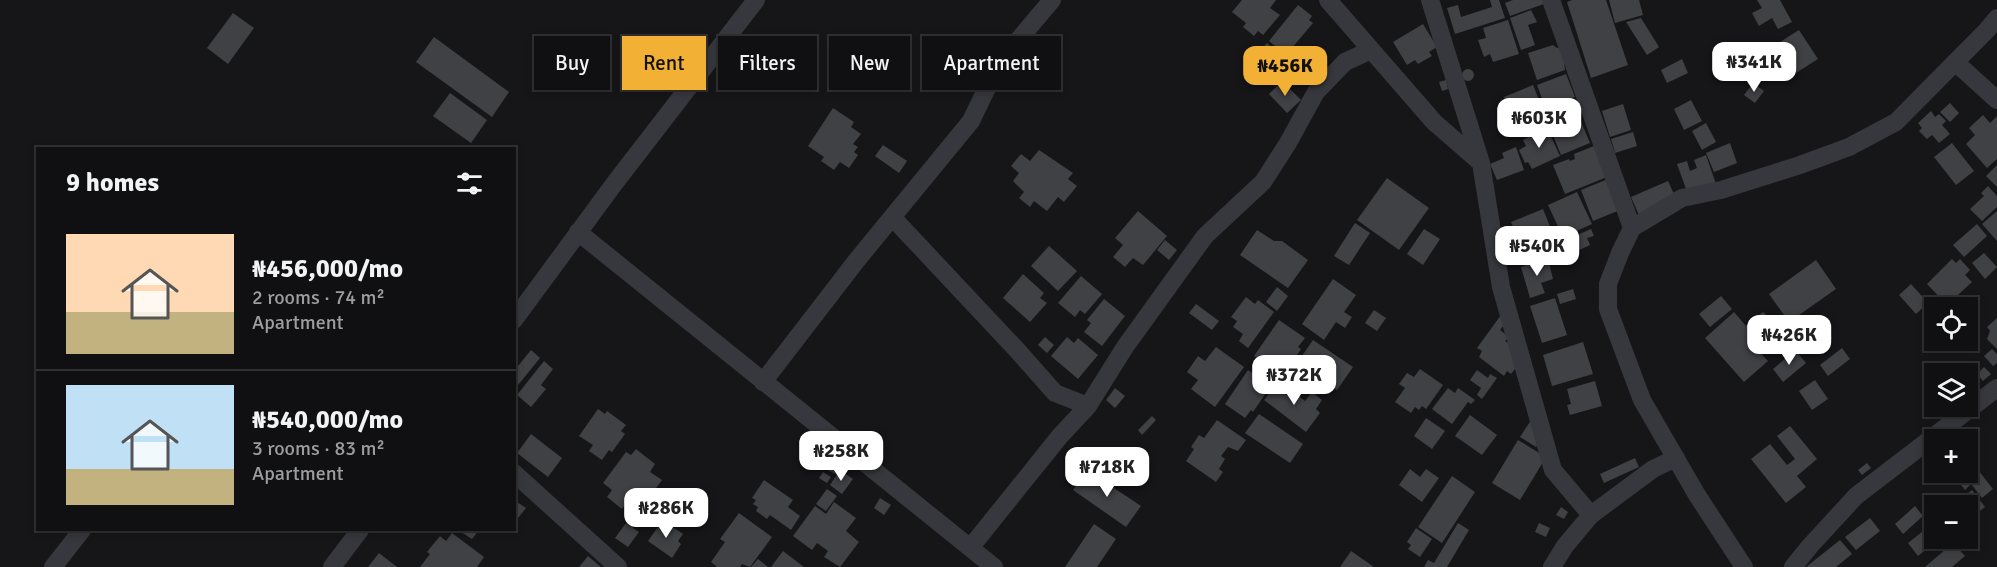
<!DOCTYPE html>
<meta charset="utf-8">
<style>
body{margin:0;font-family:Signika,sans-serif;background:#1e1e20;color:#f1f3f6;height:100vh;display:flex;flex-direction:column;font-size:22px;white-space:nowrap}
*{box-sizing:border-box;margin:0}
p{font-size:20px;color:#9c9d9f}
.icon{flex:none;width:33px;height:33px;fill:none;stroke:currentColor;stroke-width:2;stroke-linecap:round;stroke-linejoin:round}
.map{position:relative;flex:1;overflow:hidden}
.drawer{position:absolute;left:36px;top:147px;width:480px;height:384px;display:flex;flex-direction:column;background:#101012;border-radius:0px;box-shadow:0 3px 9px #0003,0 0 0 2px #303032}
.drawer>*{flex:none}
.hud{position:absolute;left:534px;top:36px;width:570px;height:54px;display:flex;gap:12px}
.controls{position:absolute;left:1924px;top:297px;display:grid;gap:12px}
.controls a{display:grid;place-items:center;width:54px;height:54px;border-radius:0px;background:#101012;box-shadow:0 3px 9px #0003,0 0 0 2px #303032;font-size:30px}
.price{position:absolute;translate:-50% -51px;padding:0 14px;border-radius:12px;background:#fff;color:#222;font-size:20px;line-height:39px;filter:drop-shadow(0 2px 3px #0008)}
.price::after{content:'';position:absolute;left:50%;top:36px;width:18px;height:14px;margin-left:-9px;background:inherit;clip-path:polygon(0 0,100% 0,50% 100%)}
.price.active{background:#f2b134;color:#111}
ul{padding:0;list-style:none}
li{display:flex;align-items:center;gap:18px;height:150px;padding:0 30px}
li+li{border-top:2px solid #303032}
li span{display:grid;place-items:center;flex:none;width:168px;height:120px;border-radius:0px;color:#555}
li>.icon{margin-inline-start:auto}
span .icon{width:72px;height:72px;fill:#fffc;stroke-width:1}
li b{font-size:26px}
h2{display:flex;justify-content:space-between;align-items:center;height:72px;padding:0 30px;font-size:26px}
.chip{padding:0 21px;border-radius:0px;background:#101012;box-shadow:0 3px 9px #0003,0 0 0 2px #303032;font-size:21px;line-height:54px}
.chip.active{background:#f2b134;color:#111}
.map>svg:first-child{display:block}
</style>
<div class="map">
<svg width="1997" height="567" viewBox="0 0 1997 567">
<rect width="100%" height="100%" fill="#161618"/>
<path fill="#404145" d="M1242 0H1276L1270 8 1280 15 1263 35 1258 31 1254 36 1243 27 1246 23 1232 12Z
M1490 0H1499L1505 18 1455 34 1447 8 1458 5 1461 17 1492 7Z
M1513 0H1555L1510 16 1505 3Z
M1572 0H1606L1628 65 1591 78 1567 2Z
M1609 0H1639L1643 15 1615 23Z
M1757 0H1780L1792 22 1778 29 1772 18 1759 26 1752 13 1762 8Z
M1298 5 1312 16 1309 20 1313 23 1286 55 1269 41Z
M1531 10 1537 22 1528 25 1535 45 1521 50 1510 18Z
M233 13 254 28 228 64 207 48Z
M1641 18 1659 47 1647 55 1626 22Z
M1508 20 1519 54 1493 62 1490 54 1484 57 1478 40 1486 38 1483 28Z
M1423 24 1437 47 1429 52 1432 56 1418 64 1415 60 1407 65 1393 42Z
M1799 30 1818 59 1796 73 1777 44Z
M434 37 509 92 492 117 416 62Z
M1267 43 1288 63 1267 84 1247 64Z
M1553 45 1557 48 1562 47 1565 70 1537 80 1528 53Z
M1682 59 1688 73 1667 83 1661 70Z
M1462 75a6 6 0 1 1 12 0a6 6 0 1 1-12 0Z
M1566 74 1575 97 1565 101 1566 105 1547 112 1537 85Z
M1446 80 1448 89 1442 91 1439 82Z
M1282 81 1301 100 1287 113 1269 94Z
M1753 83 1764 91 1755 103 1744 95Z
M1533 85 1549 124 1516 137 1506 112 1509 111 1504 97Z
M450 93 487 120 471 143 433 116Z
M1691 100 1702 121 1684 130 1674 109Z
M1950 103 1959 113 1950 122 1940 112Z
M1623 104 1631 130 1610 137 1602 111Z
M833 108 854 122 851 127 861 134 853 144 858 147 854 152 858 155 849 168 840 162 834 170 821 161 824 157 808 146Z
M1931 111 1935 117 1939 114 1946 121 1942 125 1950 134 1939 143 1932 135 1927 139 1919 131 1922 128 1918 123Z
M1983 115 1990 123 1997 116V159L1987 168 1966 144 1975 135 1969 128Z
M1580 119 1590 143 1561 155 1550 128 1569 120 1570 123Z
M1706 123 1716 142 1702 150 1692 131Z
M1547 128 1560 156 1532 169 1528 162 1525 163 1519 150 1526 146 1523 140Z
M1633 132 1637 146 1615 153 1611 139Z
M1730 143 1737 163 1714 172 1706 153Z
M1952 143 1974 171 1956 185 1934 157Z
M883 145 907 161 899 173 875 156Z
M1594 146 1607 177 1565 194 1553 165 1569 159 1570 161 1575 159 1574 154Z
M1516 147 1524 170 1497 180 1490 164 1504 158 1502 153Z
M1039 150 1073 173 1068 179 1077 186 1064 202 1058 197 1047 211 1034 201 1030 207 1019 198 1024 192 1013 181 1019 173 1011 166 1021 154 1030 161Z
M1706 155 1717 187 1689 197 1677 164 1687 161 1690 171 1697 168 1694 160Z
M1997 165V187L1986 176Z
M1387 178 1429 208 1399 250 1357 220Z
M1608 179 1620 210 1593 221 1581 190Z
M1668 181 1680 207 1643 224 1631 197Z
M1988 186 1997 196V207L1982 221 1970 209 1984 196 1981 193Z
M1577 192 1592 224 1563 237 1548 205Z
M1543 209 1555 239 1524 252 1511 222Z
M1138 211 1167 236 1143 265 1133 258 1125 267 1113 257 1123 245 1115 238Z
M1997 211V241L1982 224Z
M1355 223 1370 233 1349 265 1334 256Z
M1977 224 1987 236 1964 257 1953 245Z
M1424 229 1440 239 1423 265 1407 254Z
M1591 229 1594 236 1587 238 1590 245 1573 253 1568 239Z
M1257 230 1274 241H1282L1308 260 1288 288 1240 255Z
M1165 240 1177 250 1169 260 1157 250Z
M1049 246 1077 271 1058 291 1031 266Z
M1984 253 1997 267 1985 279 1972 263Z
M1548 259 1553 279 1541 283 1545 293 1530 298 1521 267Z
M1952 259 1956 263 1960 259 1970 270 1965 275 1972 282 1947 305 1927 284Z
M1816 260 1836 289 1789 322 1769 294Z
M1023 274 1044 293 1040 298 1047 303 1030 322 1003 298Z
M1081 276 1102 294 1085 314 1080 310 1075 317 1058 303Z
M1333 279 1356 295 1344 312 1352 317 1345 328 1336 322 1324 340 1302 324Z
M1911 284 1928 303 1916 314 1899 295Z
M1277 287 1288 296 1277 311 1266 302Z
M1573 289 1576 299 1560 304 1557 294Z
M1721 296 1732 309 1710 327 1699 314Z
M1246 297 1255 304 1258 300 1274 312 1248 348 1239 341 1243 334 1233 327 1237 321 1231 317Z
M1555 298 1567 335 1542 343 1530 306Z
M1104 299 1125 316 1102 346 1084 332 1091 323 1087 320Z
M1196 304 1219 321 1212 330 1189 313Z
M1374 310 1386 318 1377 331 1365 323Z
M1734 312 1746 326 1763 312 1766 315 1754 326 1764 337 1754 346 1768 361 1744 382 1705 338Z
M1501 315 1508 320 1500 330 1509 337 1505 341 1514 348 1521 361 1511 374 1507 371 1504 376 1479 357 1482 351 1477 348Z
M1997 318V349L1987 339 1990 331 1987 327Z
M1279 320 1305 338 1298 347 1301 349 1289 367 1285 364 1279 374 1254 356Z
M1822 324 1832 338 1819 347 1809 333Z
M1045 337 1054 345 1047 353 1038 345Z
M1067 337 1074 343 1078 338 1098 355 1078 379 1051 356Z
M1313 340 1353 367 1337 390 1297 363Z
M1583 342 1593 374 1552 386 1543 355Z
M1216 347 1244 367 1215 407 1191 389 1198 380 1187 372 1198 356 1205 361Z
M1842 348 1850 359 1828 376 1820 365Z
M1992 349 1997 354V363L1993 366 1984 356Z
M531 350 540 358 514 390V371Z
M1795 350 1806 363 1783 382 1773 369Z
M544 361 553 369 541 385 546 389 531 407 517 395Z
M1984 367 1991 374 1983 381 1977 374Z
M1420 369 1443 385 1426 409 1422 406 1419 410 1415 407 1411 413 1395 402 1405 388 1399 384 1407 373 1414 377Z
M1248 370 1269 384 1264 392 1266 393 1253 412 1251 410 1245 418 1225 404Z
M1477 370 1488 378 1490 374 1497 378 1482 399 1477 395 1481 388 1470 380Z
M1815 380 1828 399 1812 410 1799 391Z
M1278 381 1305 401 1312 392 1322 400 1316 409 1320 413 1306 432 1264 400Z
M1595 381 1602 406 1570 415 1567 405 1571 404 1567 389Z
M1115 388 1125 396 1115 408 1106 400Z
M1448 388 1455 393 1458 388 1475 400 1471 404 1468 402 1452 424 1432 409Z
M598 409 605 414 607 411 626 425 621 431 625 434 612 452 609 450 602 460 589 451 593 445 579 436Z
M1259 414 1303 444 1290 463 1245 433Z
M1470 415 1497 435 1482 455 1455 436Z
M1152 416 1156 420 1142 435 1138 430Z
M1533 417 1542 438 1536 447 1520 437Z
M1426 418 1445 431 1432 449 1414 436Z
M1217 420 1246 440 1238 451 1228 447 1221 456 1225 459 1219 469 1223 472 1216 482 1186 461 1194 449 1191 447 1199 435 1204 438Z
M1790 426 1817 459 1797 476 1806 487 1786 503 1751 459 1770 444 1787 465 1795 459 1777 436Z
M531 434 562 458 548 477 517 453Z
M1518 440 1546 457 1520 500 1492 483Z
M636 449 655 464 650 472 662 480 639 511 627 502 622 509 607 497 612 490 603 483 626 452 631 455Z
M1968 457 1993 489 1982 498 1971 484 1965 490 1951 472H1968Z
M1635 458 1639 467 1604 483 1600 474Z
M829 459 840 465 835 474 824 468Z
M1867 463 1871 468 1862 475 1858 470Z
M1410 469 1420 477 1426 469 1439 478 1422 502 1399 485Z
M840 470 853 479 842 494 830 485Z
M1087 470 1141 506 1126 527 1073 490Z
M823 472 831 477 827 483 819 478Z
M1452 476 1475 492 1442 543 1418 527Z
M764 480 793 500 788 507 800 516 791 530 770 515 767 519 756 511 758 507 753 504 756 500 752 498Z
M827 489 837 496 826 511 816 504Z
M1972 490 1985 507 1972 517 1968 513V506H1962L1958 501Z
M880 498 891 505 884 515 874 508Z
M514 500 526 508 514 523Z
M834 502 856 518 846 531 859 542 840 567 824 557 828 551 817 543 812 550 793 536 815 506 826 514Z
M1915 506 1923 516 1903 534 1895 524Z
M1561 507 1568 512 1564 519 1556 515Z
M739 513 772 537 750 567 742 564 740 567H717L711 562 725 542 720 539Z
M1870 518 1880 531 1856 550 1845 537Z
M663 520 683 534 678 541 681 544 672 558 648 541Z
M626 523 639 532 628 547 615 538Z
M1458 523 1469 530 1447 567H1424L1428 560 1434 563Z
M1539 523 1550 528 1546 537 1535 532Z
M1094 524 1116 539 1097 567H1065Z
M1932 524 1935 527V538H1940L1918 556 1908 543Z
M1416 528 1432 539 1420 557 1408 549 1411 545 1407 542Z
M458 530H479L472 539Z
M452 533 484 557 477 567H420L430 554 427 552 440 536 446 541Z
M1840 540 1852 554 1836 567H1806Z
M1953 543 1965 556 1952 567H1925Z
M783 551 804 567H771Z
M1351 551 1374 567H1340Z
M379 553 397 567H368Z
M588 556 601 567H579Z
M758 559 768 567H751Z"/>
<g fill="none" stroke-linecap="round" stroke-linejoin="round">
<path stroke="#37383d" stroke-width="18" d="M1328 0 1434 122 1480 162
M1430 0 1481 163 1501 287 1553 470 1591 515
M1551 0 1632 228
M1955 62 1997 100
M893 218 1017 350 1055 393 1088 406
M578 232 994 567
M514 320 614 184 756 0
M763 382 857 260 971 121 999 63 1052 0
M514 473 618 567
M970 548 1060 436 1088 406 1125 347 1205 236 1263 182 1288 143 1316 92 1345 62 1371 50
M53 567 82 530
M332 567 360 530
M1552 567 1565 546 1591 515 1653 469 1676 458
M1744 567 1697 495 1642 400 1608 309V284L1620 253 1632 228 1682 198 1721 190 1800 165 1849 147 1896 122 1987 30 1997 18
M1793 567 1810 546 1856 496 1997 388"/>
</g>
</svg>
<div class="controls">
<a><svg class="icon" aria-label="locate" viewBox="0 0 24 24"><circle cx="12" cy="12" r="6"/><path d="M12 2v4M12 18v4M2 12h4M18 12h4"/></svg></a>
<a><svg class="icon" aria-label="layers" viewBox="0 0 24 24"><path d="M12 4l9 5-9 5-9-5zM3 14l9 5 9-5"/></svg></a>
<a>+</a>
<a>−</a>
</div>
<b class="price" style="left:1754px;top:93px">₦341K</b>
<b class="price active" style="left:1285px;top:97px">₦456K</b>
<b class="price" style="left:1539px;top:149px">₦603K</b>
<b class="price" style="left:1537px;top:277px">₦540K</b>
<b class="price" style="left:1789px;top:366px">₦426K</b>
<b class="price" style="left:1294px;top:406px">₦372K</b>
<b class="price" style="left:841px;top:482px">₦258K</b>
<b class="price" style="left:1107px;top:498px">₦718K</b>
<b class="price" style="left:666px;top:539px">₦286K</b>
<div class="hud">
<a class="chip">Buy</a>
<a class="chip active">Rent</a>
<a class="chip">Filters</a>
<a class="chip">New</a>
<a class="chip">Apartment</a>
</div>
<section class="drawer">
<h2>9 homes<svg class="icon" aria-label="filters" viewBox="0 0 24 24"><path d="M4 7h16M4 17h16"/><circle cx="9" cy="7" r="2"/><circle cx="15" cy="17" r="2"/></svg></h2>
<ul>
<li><span style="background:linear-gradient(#ffd9b3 65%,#c2b280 0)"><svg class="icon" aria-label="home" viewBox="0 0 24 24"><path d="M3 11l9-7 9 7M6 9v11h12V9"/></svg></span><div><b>₦456,000/mo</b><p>2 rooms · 74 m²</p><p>Apartment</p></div></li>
<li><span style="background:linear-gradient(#bfe0f5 70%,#c2b280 0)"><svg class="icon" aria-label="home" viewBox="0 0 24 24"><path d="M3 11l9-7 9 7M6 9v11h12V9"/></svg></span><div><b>₦540,000/mo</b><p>3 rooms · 83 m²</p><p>Apartment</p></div></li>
</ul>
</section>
</div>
